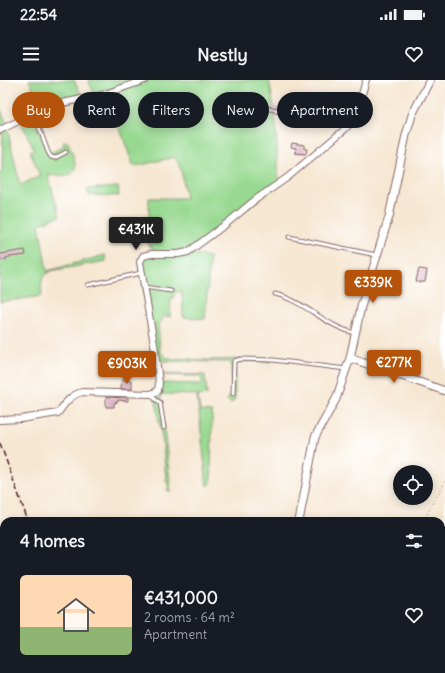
<!DOCTYPE html>
<meta charset="utf-8">
<style>
body{margin:0;font-family:Delius,sans-serif;background:#20242c;color:#f1f3f6;height:100vh;display:flex;flex-direction:column;font-size:15px;white-space:nowrap}
*{box-sizing:border-box;margin:0}
p{font-size:13px;color:#9ea1a6}
.icon{flex:none;width:22px;height:22px;fill:none;stroke:currentColor;stroke-width:2;stroke-linecap:round;stroke-linejoin:round}
.map{position:relative;flex:1;overflow:hidden}
.drawer{position:absolute;left:0px;top:437px;width:445px;height:156px;display:flex;flex-direction:column;background:#171b24;border-radius:12px 12px 0 0;box-shadow:0 2px 10px #0003}
.drawer>*{flex:none}
.hud{position:absolute;left:12px;top:12px;width:421px;height:36px;display:flex;gap:8px}
.tools{position:absolute;left:393px;top:385px;display:grid;gap:8px}
.tools a{display:grid;place-items:center;width:40px;height:40px;border-radius:50%;background:#171b24;box-shadow:0 2px 10px #0003;font-size:20px}
.price{position:absolute;translate:-50% -34px;padding:0 9px;border-radius:4px;background:#b45309;color:#fff;font-size:13px;line-height:26px;filter:drop-shadow(0 1px 2px #0008)}
.price::after{content:'';position:absolute;left:50%;top:24px;width:12px;height:9px;margin-left:-6px;background:inherit;clip-path:polygon(0 0,100% 0,50% 100%)}
.price.on{background:#222;color:#fff}
ul{padding:0;list-style:none}
li{display:flex;align-items:center;gap:12px;height:100px;padding:0 20px}
li span{display:grid;place-items:center;flex:none;width:112px;height:80px;border-radius:6px;color:#555}
li>.icon{margin-inline-start:auto}
span .icon{width:48px;height:48px;fill:#fffc;stroke-width:1}
li b{font-size:17px}
h2{display:flex;justify-content:space-between;align-items:center;height:48px;padding:0 20px;font-size:17px}
.pill{padding:0 14px;border-radius:18px;background:#171b24;box-shadow:0 2px 10px #0003;font-size:14px;line-height:36px}
.pill.on{background:#b45309;color:#fff}
.status{display:flex;justify-content:space-between;align-items:center;height:28px;padding:0 20px;background:#171b24;direction:ltr}
.status svg{height:11px;fill:currentColor}
header{display:flex;justify-content:space-between;align-items:center;height:52px;padding:0 20px;background:#171b24;font-size:18px;font-weight:700}
.map>svg:first-child{display:block}
</style>
<div class="status"><b>22:54</b><svg viewBox="0 0 49 12"><path d="M0 12V9h3v3zM5 12V6h3v6zM10 12V3h3v9zM15 12V0h3v12zM26 1h20v11H26zM47 4h2v5h-2z"/></svg></div>
<header><svg class="icon" aria-label="menu" viewBox="0 0 24 24"><path d="M4 6h16M4 12h16M4 18h16"/></svg>Nestly<svg class="icon" aria-label="heart" viewBox="0 0 24 24"><path d="M12 20l-8-8c-3-5 5-10 8-4 3-6 11-1 8 4z"/></svg></header>
<div class="map">
<svg width="445" height="593" viewBox="0 0 445 593">
<rect width="100%" height="100%" fill="#fff"/>
<filter id="ink" filterUnits="userSpaceOnUse"><feTurbulence type="fractalNoise" baseFrequency=".025" numOctaves="2"/><feDisplacementMap in="SourceGraphic" scale="8" xChannelSelector="R" yChannelSelector="G"/><feConvolveMatrix kernelMatrix="1 2 1 2 8 2 1 2 1" color-interpolation-filters="sRGB"/></filter>
<filter id="wash" filterUnits="userSpaceOnUse"><feTurbulence type="fractalNoise" baseFrequency=".012" numOctaves="4" result="noise"/><feDisplacementMap in="SourceGraphic" scale="16" xChannelSelector="R" yChannelSelector="G"/><feGaussianBlur stdDeviation="0.9" result="paint"/><feColorMatrix in="noise" values="0 0 0 0 0 0 0 0 0 0 0 0 0 0 0 0 0 1.4 0 .05"/><feComposite in="paint" operator="in"/></filter>
<g filter="url(#wash)">
<rect width="100%" height="100%" fill="#f6e7d2"/>
<path fill="#97d990" stroke="#707c5e" d="M29 0H74L83 18 43 29Z
M88 0H269L275 33 279 104 188 173 210 177 205 239 183 237 182 212H174V218H171L170 237 165 236 158 245 160 272 167 278 208 280 241 279 270 280V282L245 281 235 283V318L233 322 231 323 227 320 232 312 231 282 159 281 160 294 205 295 207 315 198 316 200 331 212 332 211 403 207 406 197 315 162 314 161 319 171 412 167 410 169 407 166 400 163 365 156 321 151 314 158 311 159 303 203 304 202 300 199 296 158 295 143 204V176L153 174 152 167H149V118H186L181 89 175 77 136 86 133 85 107 13 95 16Z
M0 28 8 46 7 47 20 105 40 96 30 71 34 69 20 40 33 34 48 74 64 66 63 63 65 61 66 63 68 62C71 71 83 93 67 95 61 96 54 95 48 96L60 136 39 144 47 191 105 175 106 181 51 191C40 196 41 205 42 216L0 222V92L2 90 3 49 0 50Z
M118 107 119 116 89 115 87 109Z"/>
<g id="blocks">
<path fill="#d5a6be" d="M261 25 291 30 293 27 350 35V37L344 43 341 44 338 43 337 42 323 39 321 41 275 33 274 32 260 29Z
M292 63 304 65V69H307L306 74 295 73 296 68 291 67Z
M25 170 26 175 9 177 6 178V180H0V174Z
M419 189 427 190 425 202H420V203L416 201Z
M122 300 132 301V309H121Z
M106 317 128 318V321L118 320V322L114 323V327H106Z"/>
</g>
</g>
<g filter="url(#ink)">
<use href="#blocks" fill-opacity="0" stroke="#866565" stroke-width="1"/>
<g fill="none" stroke-linecap="round" stroke-linejoin="round">
<g stroke="#866565" stroke-width="5">
<path id="service" d="M34 33 48 72 51 77 55 78 66 72
M289 157 376 175
M88 205 141 193
M144 207 171 211
M275 214C305 221 327 248 356 253
M151 314 156 320 160 322 164 348
M233 314 234 281 241 279 273 280 346 289"/>
</g>
<g stroke="#866565" stroke-width="8">
<path id="minor" d="M0 50 37 32 57 24 102 15 145 0
M0 340 21 339 58 333C65 323 71 315 82 312L151 314 158 311 159 303 155 270 140 182 143 176 151 174H178L188 172 226 144 255 120 288 97 344 50 355 39 366 0"/>
</g>
<g stroke="#866565" stroke-width="9">
<path id="tertiary" d="M350 278 445 311
M299 441 315 357 336 319 350 278 361 227 389 137 406 55 412 35 430 0
M264 593 265 589"/>
</g>
<path stroke="#866565" stroke-width="1" stroke-dasharray="1 3" stroke-linecap="butt" d="M423 441 445 402
M322 589 332 593"/>
<use href="#service" stroke="#fff" stroke-width="3"/>
<use href="#minor" stroke="#fff" stroke-width="6"/>
<use href="#tertiary" stroke="#fff" stroke-width="7"/>
<path stroke="#4a1f2b" stroke-width="1.5" stroke-dasharray="6 3" stroke-linecap="butt" d="M0 363 28 441
M76 589 78 593"/>
</g>
</g>
</svg>
<div class="tools">
<a><svg class="icon" aria-label="locate" viewBox="0 0 24 24"><circle cx="12" cy="12" r="6"/><path d="M12 2v4M12 18v4M2 12h4M18 12h4"/></svg></a>
</div>
<b class="price on" style="left:136px;top:171px">€431K</b>
<b class="price" style="left:373px;top:224px">€339K</b>
<b class="price" style="left:394px;top:304px">€277K</b>
<b class="price" style="left:127px;top:305px">€903K</b>
<div class="hud">
<a class="pill on">Buy</a>
<a class="pill">Rent</a>
<a class="pill">Filters</a>
<a class="pill">New</a>
<a class="pill">Apartment</a>
</div>
<section class="drawer">
<h2>4 homes<svg class="icon" aria-label="filters" viewBox="0 0 24 24"><path d="M4 7h16M4 17h16"/><circle cx="9" cy="7" r="2"/><circle cx="15" cy="17" r="2"/></svg></h2>
<ul>
<li><span style="background:linear-gradient(#ffd9b3 65%,#8fb573 0)"><svg class="icon" aria-label="home" viewBox="0 0 24 24"><path d="M3 11l9-7 9 7M6 9v11h12V9"/></svg></span><div><b>€431,000</b><p>2 rooms · 64 m²</p><p>Apartment</p></div><svg class="icon" aria-label="heart" viewBox="0 0 24 24"><path d="M12 20l-8-8c-3-5 5-10 8-4 3-6 11-1 8 4z"/></svg></li>
</ul>
</section>
</div>
